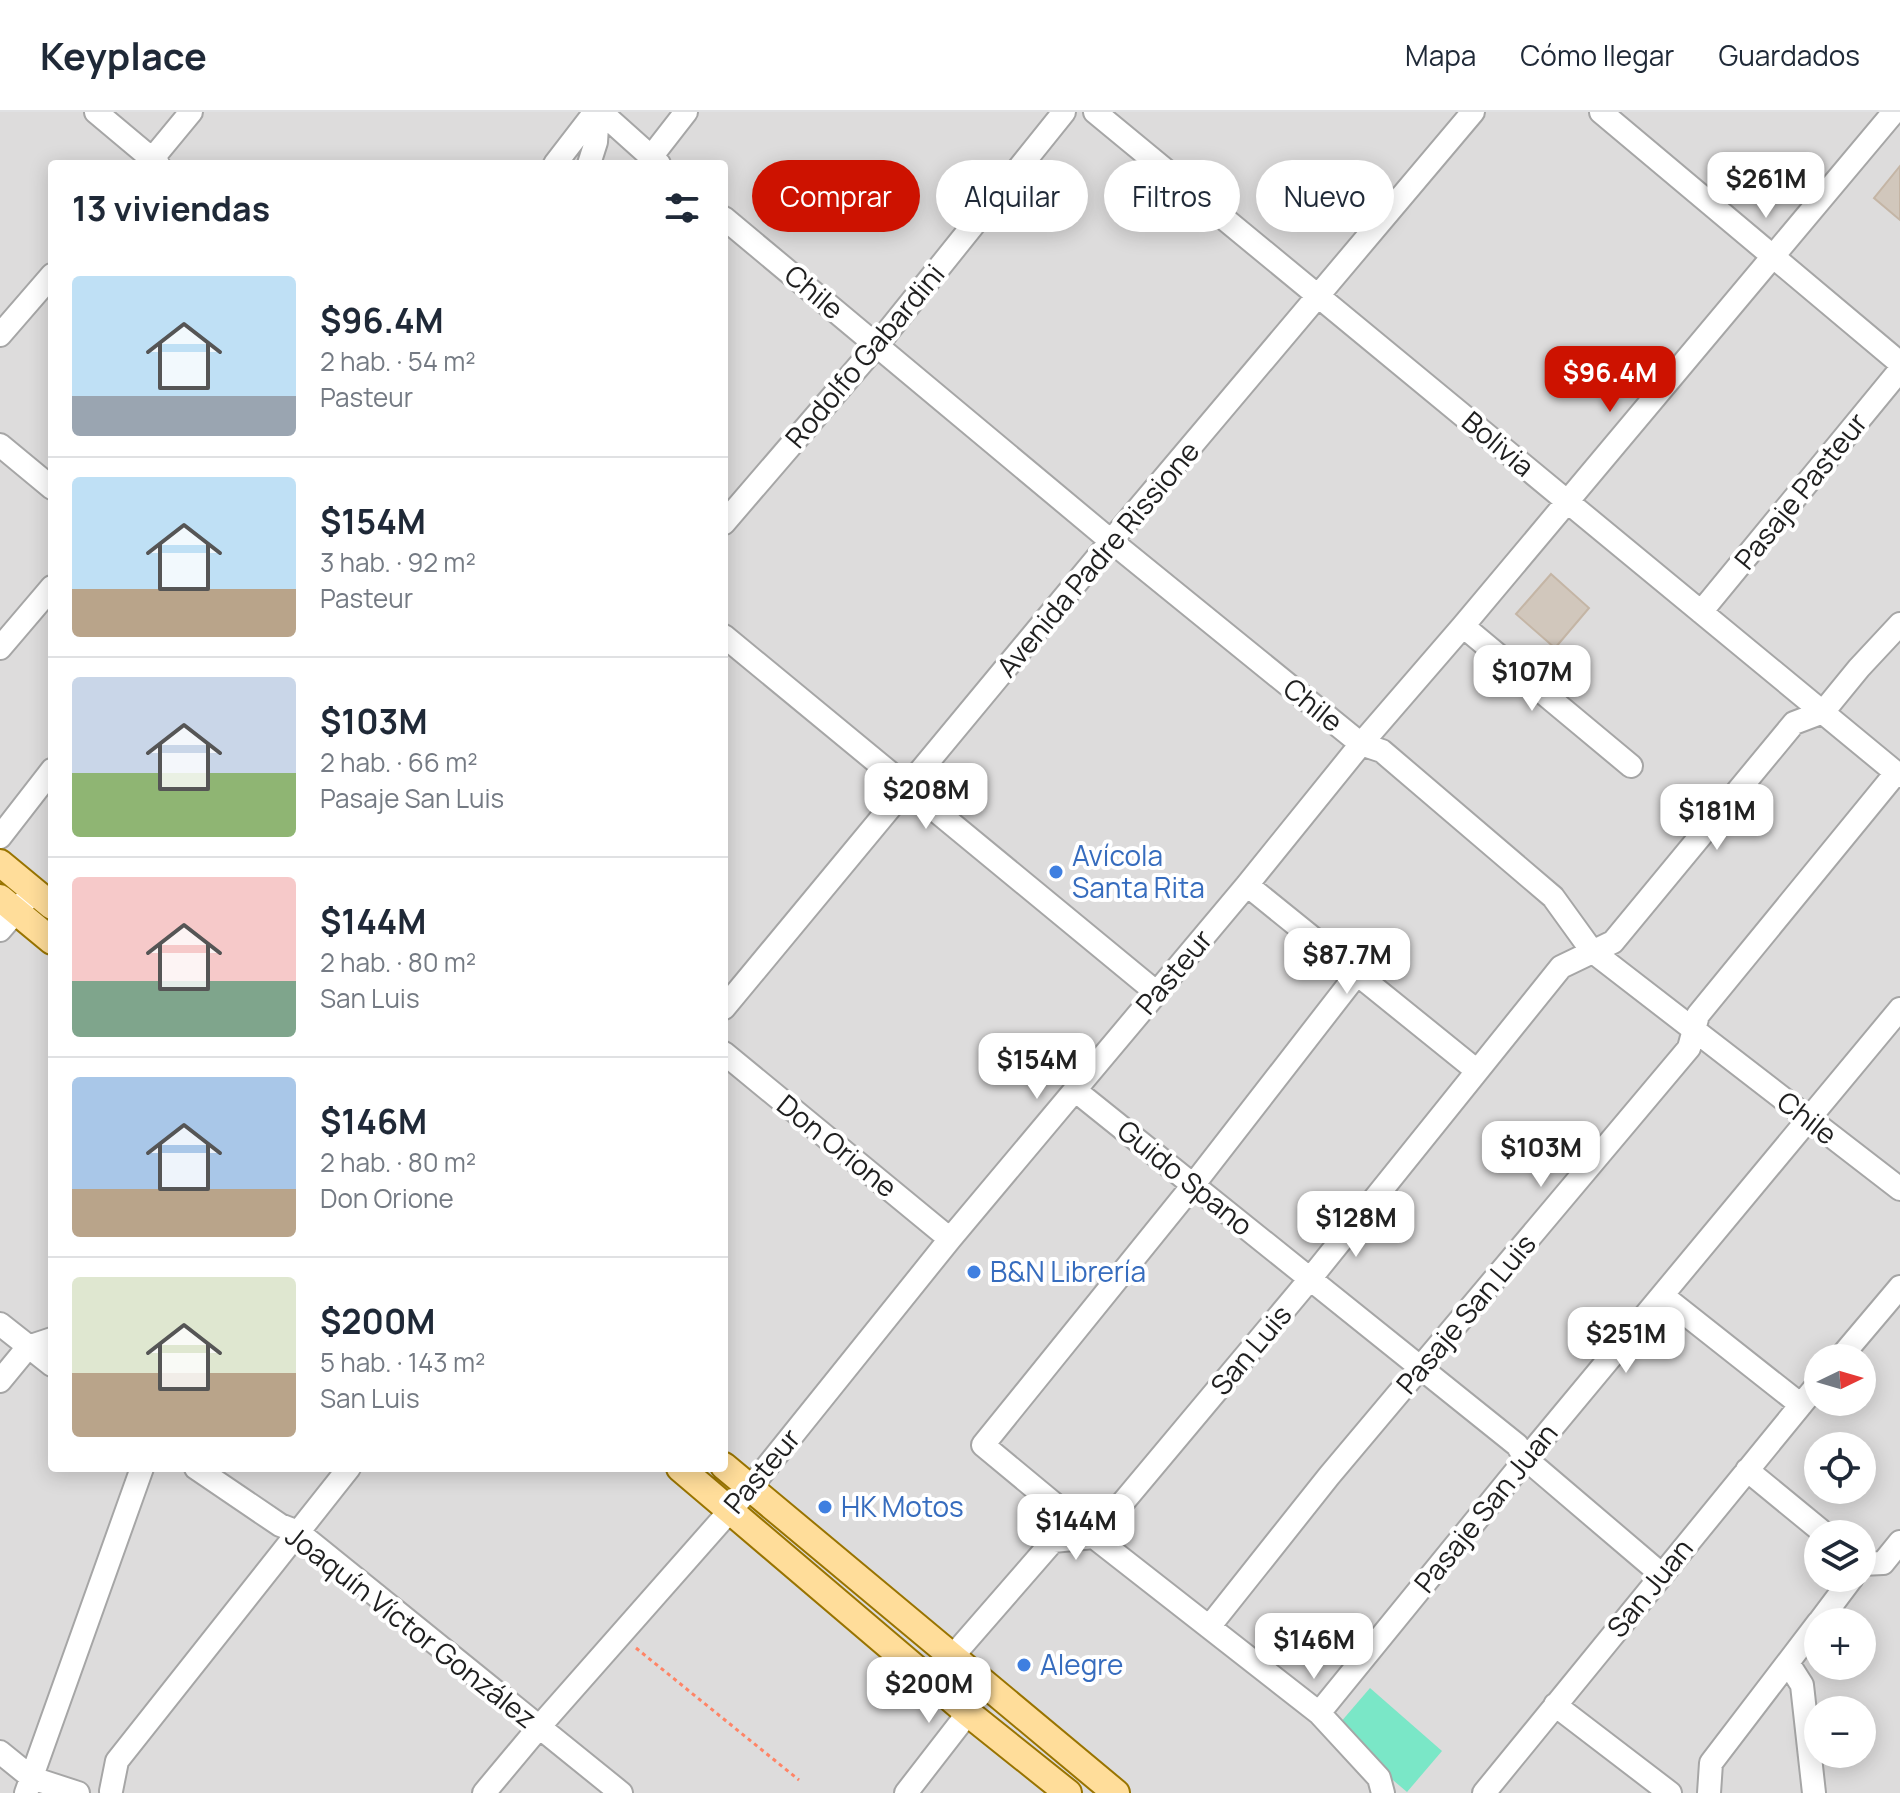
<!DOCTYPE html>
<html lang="es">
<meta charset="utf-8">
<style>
body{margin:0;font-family:Manrope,sans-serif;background:#f2f2f3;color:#1f2937;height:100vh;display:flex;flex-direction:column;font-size:30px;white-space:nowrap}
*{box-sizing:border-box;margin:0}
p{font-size:26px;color:#747a83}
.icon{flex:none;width:44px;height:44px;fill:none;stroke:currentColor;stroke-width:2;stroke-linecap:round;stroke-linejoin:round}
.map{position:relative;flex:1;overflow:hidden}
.panel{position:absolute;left:48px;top:48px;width:680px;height:1312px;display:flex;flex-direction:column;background:#fff;border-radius:8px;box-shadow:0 4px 20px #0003}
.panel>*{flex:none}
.guide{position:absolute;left:752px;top:48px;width:760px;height:72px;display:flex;gap:16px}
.needle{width:52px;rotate:85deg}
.tools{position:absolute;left:1804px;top:1232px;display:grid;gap:16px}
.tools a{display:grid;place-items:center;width:72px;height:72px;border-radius:50%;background:#fff;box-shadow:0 4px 20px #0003;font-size:40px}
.price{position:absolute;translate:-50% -68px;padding:0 18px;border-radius:16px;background:#fff;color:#222;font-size:26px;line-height:52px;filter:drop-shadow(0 2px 4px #0008)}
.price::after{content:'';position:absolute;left:50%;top:48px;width:24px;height:18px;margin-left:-12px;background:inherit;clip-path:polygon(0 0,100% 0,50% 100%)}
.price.on{background:#cd1200;color:#fff}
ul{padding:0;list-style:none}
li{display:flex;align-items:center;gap:24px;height:200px;padding:0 24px}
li+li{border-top:2px solid #e0e1e3}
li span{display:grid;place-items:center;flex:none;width:224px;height:160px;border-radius:8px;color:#555}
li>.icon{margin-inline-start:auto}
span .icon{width:96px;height:96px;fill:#fffc;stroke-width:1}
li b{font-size:34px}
h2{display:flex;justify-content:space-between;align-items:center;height:96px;padding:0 24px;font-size:34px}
.tag{padding:0 28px;border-radius:36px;background:#fff;box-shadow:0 4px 20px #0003;font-size:28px;line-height:72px}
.tag.on{background:#cd1200;color:#fff}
header{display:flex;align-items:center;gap:48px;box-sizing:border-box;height:112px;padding:0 40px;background:#fff;border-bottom:2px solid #e0e1e3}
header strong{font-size:38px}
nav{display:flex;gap:44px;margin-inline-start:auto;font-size:28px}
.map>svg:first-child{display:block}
</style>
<header>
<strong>Keyplace</strong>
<nav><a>Mapa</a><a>Cómo llegar</a><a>Guardados</a></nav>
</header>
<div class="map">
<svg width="1900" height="1681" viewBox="0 0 1900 1681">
<rect width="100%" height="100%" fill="#f1ede4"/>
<path fill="#dddcdc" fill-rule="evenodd" d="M0 0H1900V1681H0ZM52 52H724V1356H52ZM1818 1246H1862V1290H1818ZM1818 1334H1862V1378H1818ZM1818 1422H1862V1466H1818ZM1818 1510H1862V1554H1818ZM1818 1598H1862V1642H1818Z"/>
<path fill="#7ae7c7" d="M1370 1576 1442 1639 1407 1680 1334 1618Z"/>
<path fill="#d1c7bc" stroke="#c4b5a5" stroke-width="2" d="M1900 54V108L1874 86Z
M1551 462 1589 496 1555 536 1516 502Z"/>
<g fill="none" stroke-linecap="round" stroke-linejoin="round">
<g stroke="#a6a6a6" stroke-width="26">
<path id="minor" d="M96 0 158 52
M601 0 659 52
M1095 0 1900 664
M1601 0 1900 251
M651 45 686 0
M148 52 191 0
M555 52 595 0
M589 52 596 30 598 0
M724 106 1111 429 1361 632 1382 639 1553 785 1592 839 1900 1077
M0 223 52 163
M0 333 52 376
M724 411 877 233 1064 0
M1701 500 1900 258
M1463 514 1631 654
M724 524 1157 881
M0 536 52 475
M0 725 52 658
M1247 773 1476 958
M0 818 25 789
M1357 862 1194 1072 983 1333 1094 1425 1319 1601 1379 1666 1383 1681
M724 896 1111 429 1473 0
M724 941 950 1127
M1076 979 1517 1333 1526 1347 1661 1462
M1663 1184 1801 1293
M0 1212 52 1253
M1840 1246 1900 1175
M0 1269 28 1235 52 1227
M196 1356 280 1413 298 1420 621 1681
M1747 1358 1825 1422
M1862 1452 1883 1451 1900 1430
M1819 1510 1852 1466
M1209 1515 1329 1364 1689 936 1698 903 1896 661
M1788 1551 1802 1573 1814 1681
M1555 1593 1670 1681
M1319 1601 1526 1347 1900 897
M0 1640 32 1666 78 1681
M111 1679 117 1649 349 1356
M26 1681 142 1356
M484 1681 540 1614 750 1376 950 1127 1247 773 1361 632 1463 514 1894 0
M906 1681 968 1601 952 1545 1053 1429 1094 1425 1310 1167 1561 855 1613 830 1794 611 1823 600 1859 556 1900 512
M1484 1681 1818 1272
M1709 1681 1711 1651 1818 1511"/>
</g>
<g stroke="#997400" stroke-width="30">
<path id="major" d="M0 751 52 794
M0 786 52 829
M724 1354 1116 1681
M680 1356 968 1601 1068 1681"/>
</g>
<path stroke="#ff8466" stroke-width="3" stroke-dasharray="4 4" stroke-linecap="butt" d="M636 1536 799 1668"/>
<use href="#minor" stroke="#fff" stroke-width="22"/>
<use href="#major" stroke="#ffdd9a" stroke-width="26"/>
</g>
<g fill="#3f7fe0" stroke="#fff" stroke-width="3">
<circle cx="1056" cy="760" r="8"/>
<circle cx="974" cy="1160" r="8"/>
<circle cx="825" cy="1395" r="8"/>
<circle cx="1024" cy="1553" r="8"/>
</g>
<g text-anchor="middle" stroke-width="8" stroke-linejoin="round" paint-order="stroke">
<g font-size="28" fill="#1f1f1f" stroke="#fff">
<text transform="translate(814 180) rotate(40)" y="10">Chile</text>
<text transform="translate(865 244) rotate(-50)" y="10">Rodolfo Gabardini</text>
<text transform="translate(1498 332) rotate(40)" y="10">Bolivia</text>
<text transform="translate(1801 379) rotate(-51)" y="10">Pasaje Pasteur</text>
<text transform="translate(1098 447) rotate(-50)" y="10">Avenida Padre Rissione</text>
<text transform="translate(1313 593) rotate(39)" y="10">Chile</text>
<text transform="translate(1174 860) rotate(-50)" y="10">Pasteur</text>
<text transform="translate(1807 1006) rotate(38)" y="10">Chile</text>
<text transform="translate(837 1034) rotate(39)" y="10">Don Orione</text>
<text transform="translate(1185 1066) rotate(39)" y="10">Guido Spano</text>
<text transform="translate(1466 1202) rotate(-50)" y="10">Pasaje San Luis</text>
<text transform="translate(1251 1238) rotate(-50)" y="10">San Luis</text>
<text transform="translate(762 1359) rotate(-50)" y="10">Pasteur</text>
<text transform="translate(1486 1396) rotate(-51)" y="10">Pasaje San Juan</text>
<text transform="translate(1650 1476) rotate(-51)" y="10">San Juan</text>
<text transform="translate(411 1515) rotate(38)" y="10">Joaquín Víctor González</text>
</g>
<g font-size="28" fill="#366cbe" stroke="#fff" text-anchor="start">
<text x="1072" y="754">Avícola<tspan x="1072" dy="32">Santa Rita</tspan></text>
<text x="990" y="1170">B&amp;N Librería</text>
<text x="841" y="1405">HK Motos</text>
<text x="1040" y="1563">Alegre</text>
</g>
</g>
</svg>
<div class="tools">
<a><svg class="needle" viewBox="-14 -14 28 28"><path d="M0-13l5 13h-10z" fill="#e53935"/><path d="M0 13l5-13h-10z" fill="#747a83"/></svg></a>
<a><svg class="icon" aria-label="locate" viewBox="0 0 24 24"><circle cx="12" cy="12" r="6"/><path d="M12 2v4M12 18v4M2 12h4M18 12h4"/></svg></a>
<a><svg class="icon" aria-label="layers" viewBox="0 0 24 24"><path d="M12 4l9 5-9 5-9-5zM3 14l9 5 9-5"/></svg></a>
<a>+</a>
<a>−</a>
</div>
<b class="price" style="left:1766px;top:108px">$261M</b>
<b class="price on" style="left:1610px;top:302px">$96.4M</b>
<b class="price" style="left:1532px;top:601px">$107M</b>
<b class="price" style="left:926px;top:719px">$208M</b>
<b class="price" style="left:1717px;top:740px">$181M</b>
<b class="price" style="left:1347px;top:884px">$87.7M</b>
<b class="price" style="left:1037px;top:989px">$154M</b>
<b class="price" style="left:1541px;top:1077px">$103M</b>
<b class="price" style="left:1356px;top:1147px">$128M</b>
<b class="price" style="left:1626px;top:1263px">$251M</b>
<b class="price" style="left:1076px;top:1450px">$144M</b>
<b class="price" style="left:1314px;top:1569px">$146M</b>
<b class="price" style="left:929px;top:1613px">$200M</b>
<div class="guide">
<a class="tag on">Comprar</a>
<a class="tag">Alquilar</a>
<a class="tag">Filtros</a>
<a class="tag">Nuevo</a>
</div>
<section class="panel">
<h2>13 viviendas<svg class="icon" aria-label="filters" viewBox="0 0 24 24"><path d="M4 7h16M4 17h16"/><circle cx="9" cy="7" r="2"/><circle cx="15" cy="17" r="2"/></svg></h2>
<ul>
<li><span style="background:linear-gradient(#bfe0f5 75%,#9aa5b1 0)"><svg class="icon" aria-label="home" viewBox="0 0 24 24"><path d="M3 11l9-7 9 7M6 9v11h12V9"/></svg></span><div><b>$96.4M</b><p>2 hab. · 54 m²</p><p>Pasteur</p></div></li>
<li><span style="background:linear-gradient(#bfe0f5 70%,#b9a48a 0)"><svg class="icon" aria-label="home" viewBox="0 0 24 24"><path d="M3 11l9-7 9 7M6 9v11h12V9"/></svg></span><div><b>$154M</b><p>3 hab. · 92 m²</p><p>Pasteur</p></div></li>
<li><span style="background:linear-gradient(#c9d6e8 60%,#8fb573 0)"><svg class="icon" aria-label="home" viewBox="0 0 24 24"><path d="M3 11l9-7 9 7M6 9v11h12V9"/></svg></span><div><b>$103M</b><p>2 hab. · 66 m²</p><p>Pasaje San Luis</p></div></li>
<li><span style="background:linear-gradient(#f6c9c9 65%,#7fa58c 0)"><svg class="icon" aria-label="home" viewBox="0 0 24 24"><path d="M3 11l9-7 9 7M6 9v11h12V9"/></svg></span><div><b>$144M</b><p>2 hab. · 80 m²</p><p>San Luis</p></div></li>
<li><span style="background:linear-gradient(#a9c7e8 70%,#b9a48a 0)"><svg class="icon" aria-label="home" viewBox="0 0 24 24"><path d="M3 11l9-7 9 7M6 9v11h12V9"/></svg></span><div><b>$146M</b><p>2 hab. · 80 m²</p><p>Don Orione</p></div></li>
<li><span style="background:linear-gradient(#dfe7d0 60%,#b9a48a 0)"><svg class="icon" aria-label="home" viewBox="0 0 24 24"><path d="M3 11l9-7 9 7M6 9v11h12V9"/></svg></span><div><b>$200M</b><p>5 hab. · 143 m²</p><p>San Luis</p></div></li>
</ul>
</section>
</div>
